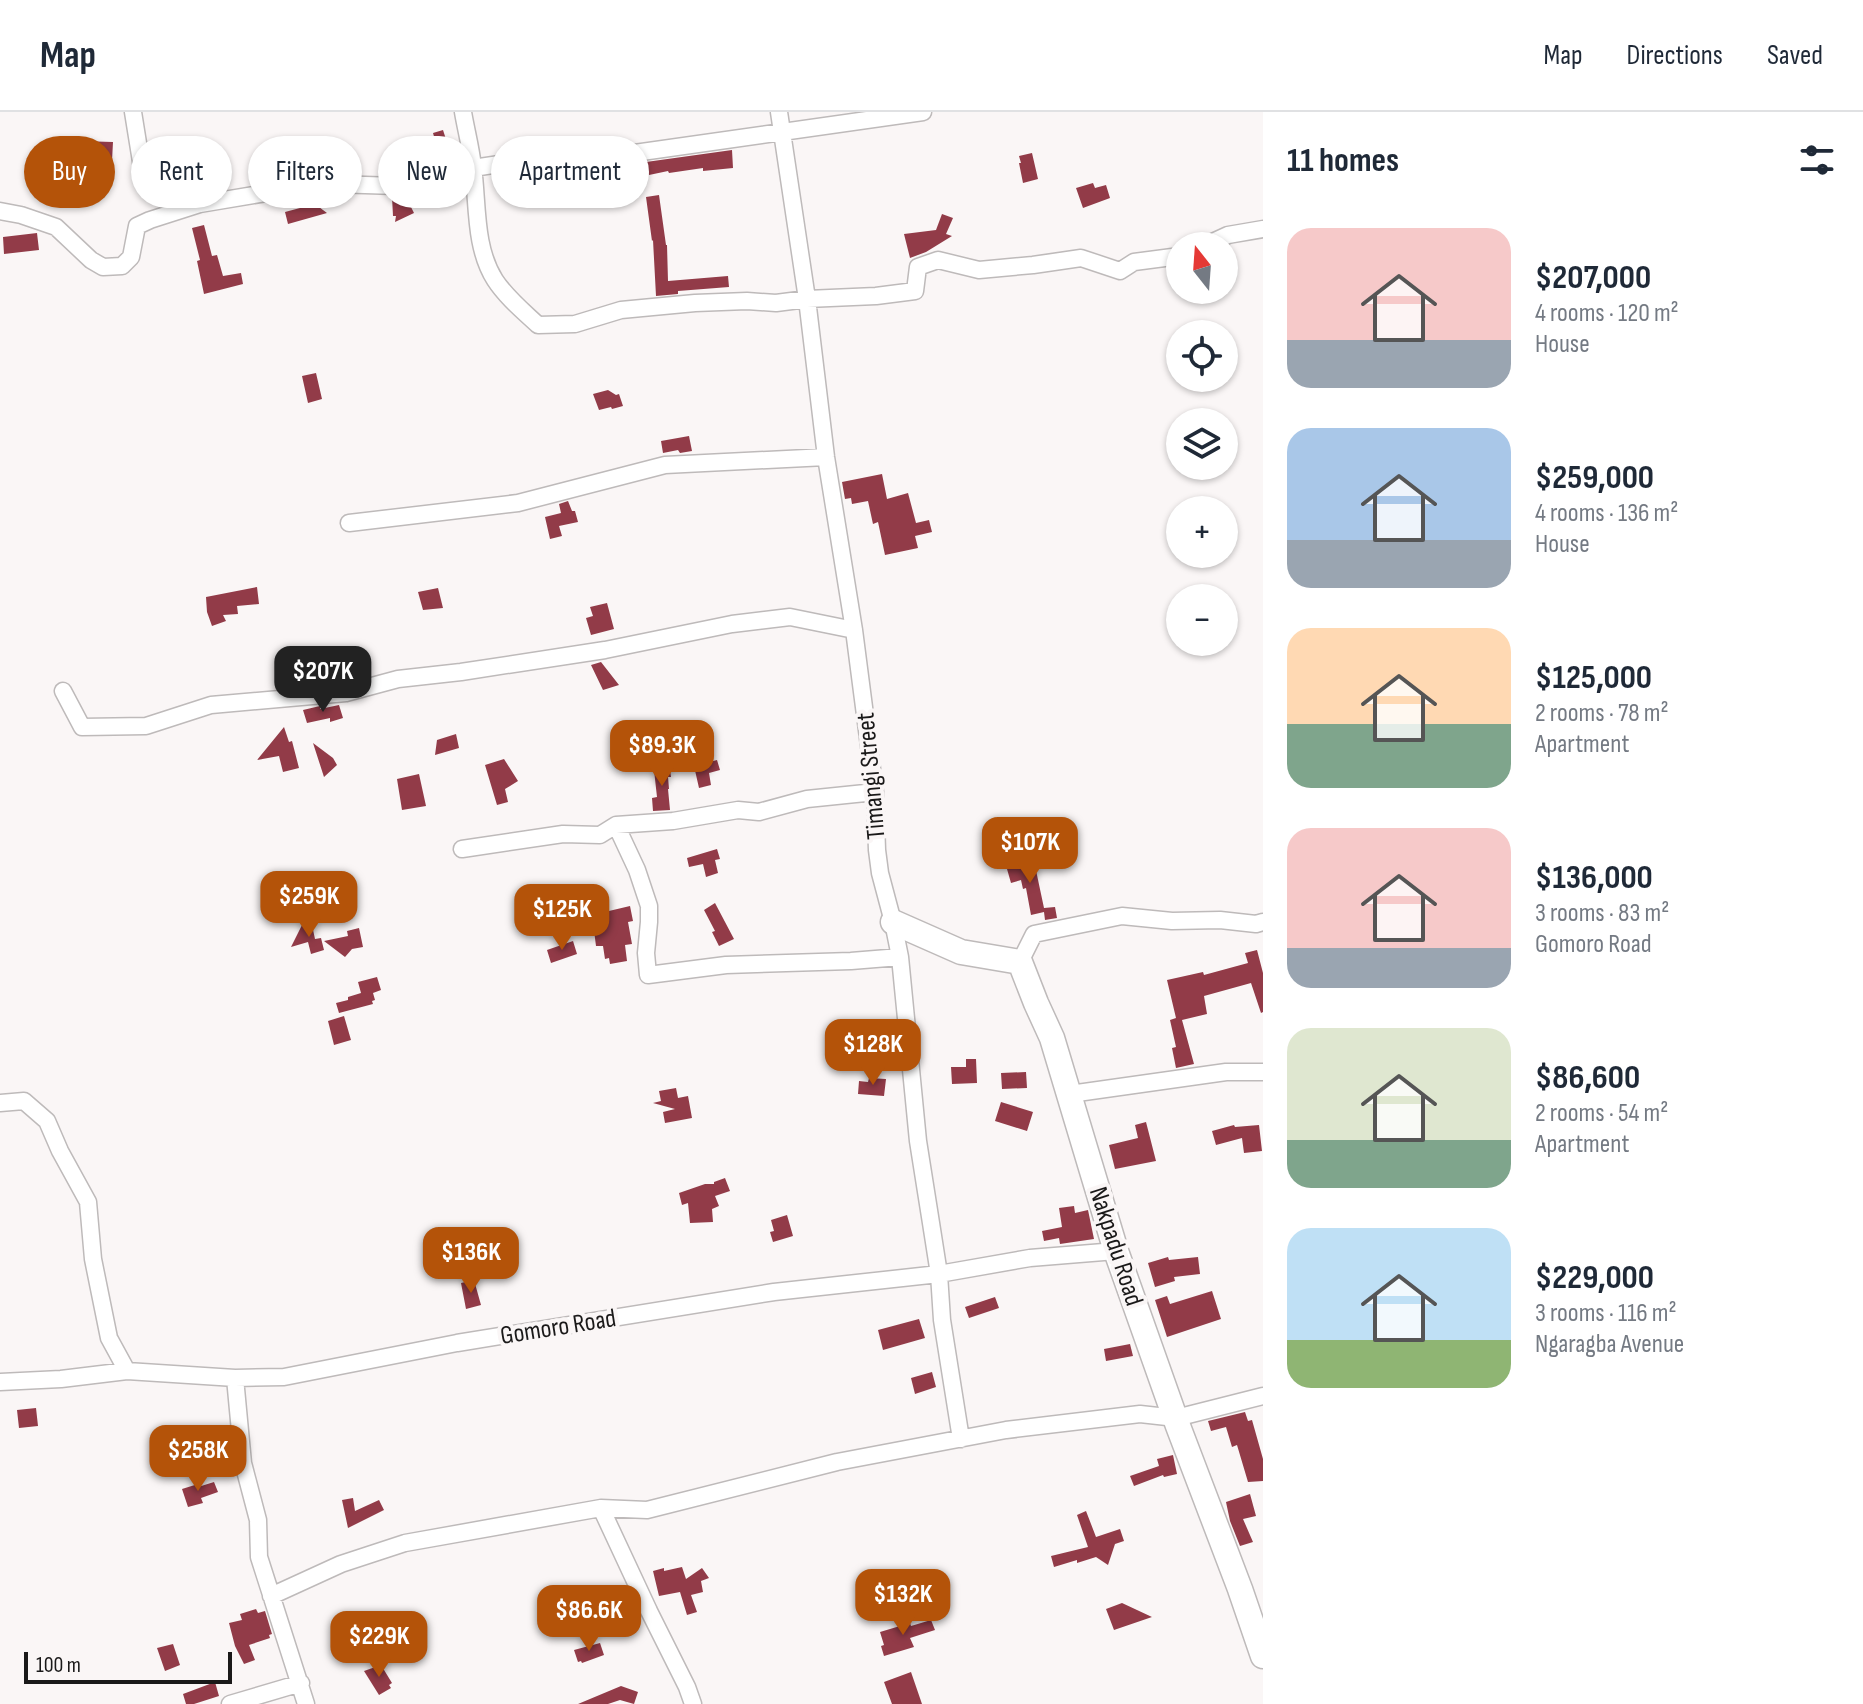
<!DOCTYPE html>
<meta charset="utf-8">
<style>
body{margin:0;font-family:"Sofia Sans Condensed",sans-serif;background:#f6f6f7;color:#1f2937;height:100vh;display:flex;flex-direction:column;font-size:30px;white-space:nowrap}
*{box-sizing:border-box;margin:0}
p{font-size:26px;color:#747a83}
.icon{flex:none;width:44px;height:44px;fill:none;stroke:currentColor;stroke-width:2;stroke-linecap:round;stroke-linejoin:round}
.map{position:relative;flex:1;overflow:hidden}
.panel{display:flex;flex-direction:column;background:#fff;width:600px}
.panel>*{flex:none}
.top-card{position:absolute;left:24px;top:24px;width:760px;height:72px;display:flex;gap:16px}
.needle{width:52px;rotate:343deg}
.fabs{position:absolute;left:1166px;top:120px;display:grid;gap:16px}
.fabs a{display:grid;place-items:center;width:72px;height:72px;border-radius:50%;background:#fff;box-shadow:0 2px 6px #0004;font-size:40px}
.scale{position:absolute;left:24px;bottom:20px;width:208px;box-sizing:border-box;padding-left:8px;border:4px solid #1a1919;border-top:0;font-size:22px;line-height:28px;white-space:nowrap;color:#1a1919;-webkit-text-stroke:6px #faf6f6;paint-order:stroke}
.price{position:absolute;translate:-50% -68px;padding:0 18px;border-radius:16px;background:#b45309;color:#fff;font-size:26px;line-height:52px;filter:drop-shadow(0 2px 4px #0008)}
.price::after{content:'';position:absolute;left:50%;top:48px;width:24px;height:18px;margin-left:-12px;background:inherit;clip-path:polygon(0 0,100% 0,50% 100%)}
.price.active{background:#222;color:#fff}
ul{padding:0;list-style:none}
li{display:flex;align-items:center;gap:24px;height:200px;padding:0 24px}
li span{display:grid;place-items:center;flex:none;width:224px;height:160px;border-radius:24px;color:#555}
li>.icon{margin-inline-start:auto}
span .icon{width:96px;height:96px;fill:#fffc;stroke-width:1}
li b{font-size:34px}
h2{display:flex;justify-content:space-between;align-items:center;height:96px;padding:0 24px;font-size:34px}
.pill{padding:0 28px;border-radius:36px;background:#fff;box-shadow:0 2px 6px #0004;font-size:28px;line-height:72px}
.pill.active{background:#b45309;color:#fff}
header{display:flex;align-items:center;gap:48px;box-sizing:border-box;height:112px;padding:0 40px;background:#fff;border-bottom:2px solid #e0e1e3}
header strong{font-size:38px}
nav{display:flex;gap:44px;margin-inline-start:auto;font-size:28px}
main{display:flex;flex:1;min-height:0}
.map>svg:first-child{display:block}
</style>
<header>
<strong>Map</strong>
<nav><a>Map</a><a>Directions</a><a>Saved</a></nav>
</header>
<main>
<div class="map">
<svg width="1263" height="1592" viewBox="0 0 1263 1592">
<rect width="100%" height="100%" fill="#faf6f6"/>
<path fill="#923b48" d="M443 18 453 49 441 52 440 49 414 56 410 40 430 35 428 30 435 28 433 21Z
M79 29 113 30 112 49H103V53L86 52V50L79 49Z
M732 38 733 56 703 59V56L669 61 668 59 649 63 646 50Z
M1032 41 1038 67 1023 71 1019 51H1021L1019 44Z
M1093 71 1095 76 1106 73 1110 86 1083 96 1076 76Z
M405 83 414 101 395 110 396 104H393L392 85Z
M659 83 666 133H667L668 169 728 164 729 175 678 179V182L656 184 653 128 652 129 646 85Z
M315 92 327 101 288 112 285 100Z
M942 102 953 106 946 122 952 124 926 140 910 146 904 122 936 118Z
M204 113 212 144 217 143 223 164 241 161 243 172 204 182 197 149 200 148 192 116Z
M37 121 39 138 4 142 3 125Z
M316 261 322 287 308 291 302 264Z
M608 278 616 283 619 282 623 294 612 297 611 295 599 298 593 282Z
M689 324 692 339 680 341 678 338 663 341 661 329Z
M882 362 887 387 908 381 916 411 929 408 932 420 915 424 918 436 885 443 878 410 873 412 868 389 852 392 851 386 845 387 842 370Z
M568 389 572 399H575L578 410 559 414 562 424 550 427 545 405 561 401 559 392Z
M257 475 259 492 237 494 238 502 223 503 226 509 212 514 207 500 206 485Z
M438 476 443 496 423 498 418 480Z
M607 491 614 517 591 523 586 506 593 504 590 495Z
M601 550 619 573 603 578 591 553Z
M339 593 343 606 330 610V606L307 611 303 598 320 594V597Z
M284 615 289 630 292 629 299 656 283 660 279 644 257 648Z
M456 622 459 636 435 643 437 628Z
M313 631 333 646 337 653 324 665Z
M504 647 518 669 505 677 508 690 497 693 485 653Z
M717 648 720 658 709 661 711 673 699 676 694 654Z
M669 651 671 665H668L669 677H668L670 698 653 699 652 686 657 685 654 658 657 657 656 652Z
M419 662 426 694 402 698 397 667Z
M717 737 720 747 715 748 718 761 706 765 703 752 689 755 687 746Z
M1018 745V749L1030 746 1031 750 1034 749 1044 796 1055 795 1057 806 1045 808 1044 800 1031 803 1026 776 1023 777 1021 768 1011 771 1007 757 1006 748Z
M715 791 734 827 719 834 712 820 715 819 704 798Z
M630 794 633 809 628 810 632 832 625 833 627 849 610 852 609 846 605 847 603 834H596L592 803Z
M304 809 312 813 315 827 321 826 324 838 311 842 308 830 291 835Z
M359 816 363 835 352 837 345 845 324 829 348 824 347 819Z
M573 829 577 842 551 851 547 838Z
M1257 838 1263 861V900L1261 901 1251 871 1204 884 1207 902 1182 908 1194 952 1176 956 1172 936 1176 935 1170 908 1176 906 1167 868 1203 860 1204 863 1248 851 1245 841Z
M377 865 381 878 373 881 375 888 372 889 373 892 339 901 336 891 348 888V885L361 881 358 870Z
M344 904 351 928 334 933 328 909Z
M966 947H976L977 971 952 972 951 955H966Z
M1026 960 1027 976 1002 977 1001 961Z
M869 966 886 967 884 984 858 982 859 969 868 970Z
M676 976 678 986 688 984 692 1006 665 1011 663 1000 675 997 653 991 661 989 659 979Z
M1001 990 1033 1000 1027 1019 995 1009Z
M1146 1010 1156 1049 1115 1057 1109 1033 1138 1026 1135 1013Z
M1234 1013 1235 1015 1259 1013 1262 1039 1244 1041 1242 1026 1216 1033 1212 1019Z
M725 1066 730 1079 715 1084 719 1094 712 1097 713 1110 690 1111 688 1091 682 1093 679 1081 705 1072H714V1070Z
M1074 1094 1075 1101 1088 1098 1094 1127 1060 1132 1059 1126 1044 1129 1042 1119 1062 1115 1059 1096Z
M787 1103 793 1124 773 1130 770 1120 774 1119 771 1108Z
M1168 1145 1169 1148 1198 1145 1200 1162 1174 1165 1175 1169 1155 1175 1148 1151Z
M474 1168 481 1193 466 1197 461 1171Z
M1212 1179 1221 1207 1167 1225 1155 1188 1167 1184 1170 1192Z
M995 1185 999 1196 969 1206 965 1195Z
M919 1207 925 1226 883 1238 878 1218Z
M1130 1232 1133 1244 1106 1249 1104 1237Z
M932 1260 936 1275 915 1282 911 1266Z
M36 1296 38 1314 19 1316 17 1298Z
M1245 1300 1248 1309 1252 1308 1263 1347V1369L1248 1370 1237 1333 1232 1335 1226 1315 1211 1319 1208 1309Z
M1173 1343 1177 1362 1164 1365 1163 1363 1134 1374 1130 1364 1159 1354 1157 1347Z
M214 1370 218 1380 201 1386 203 1391 188 1395 182 1377 198 1372V1375Z
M1250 1382 1256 1404 1243 1407 1253 1430 1240 1434 1230 1409 1226 1390Z
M353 1386 355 1399 379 1388 384 1398 348 1416 342 1388Z
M1086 1399 1096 1425 1120 1417 1124 1429 1115 1432 1108 1453 1096 1445 1077 1451V1448L1054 1455 1051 1444 1088 1435 1077 1403Z
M682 1455 686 1467 702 1456 709 1466 701 1469 703 1480 691 1483 697 1500 687 1503 680 1480 659 1484 653 1459 664 1456V1459Z
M1122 1491 1152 1505 1114 1518 1106 1497Z
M256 1497 258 1501 265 1499 272 1522 269 1523 270 1526 249 1533 255 1548 244 1552 235 1534 229 1511 242 1508 240 1502Z
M931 1508 935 1518 910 1526 914 1535 884 1544 881 1534 884 1533 880 1520 910 1511 911 1514Z
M600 1531 604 1543 582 1551 581 1549 578 1550 574 1538Z
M173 1532 180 1553 165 1559 157 1536Z
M381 1553 392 1571 389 1573 391 1576 379 1583 364 1559Z
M911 1560 922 1592H892L884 1570Z
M215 1570 219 1584 194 1592H186L183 1582Z
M621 1574 638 1580 634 1592 620 1588 608 1592H578Z"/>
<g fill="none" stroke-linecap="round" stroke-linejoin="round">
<g stroke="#bebaba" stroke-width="19">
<path id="street" d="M133 0 143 62C153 83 178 87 199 92
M463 0C466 18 471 36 473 55 478 92 474 135 495 168 506 185 523 199 538 213L575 212 621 198 695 191 747 189 776 191 807 187 876 184 915 179 918 155 938 148 979 158 1033 153 1081 146 1120 159 1134 150 1180 144
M779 0 807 187 826 345 854 518 875 680 877 738 880 761 893 810 900 845 918 1029 931 1111 939 1162 942 1208 961 1327
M0 99 21 103 56 115 91 148 103 155 122 154 131 145 137 114 150 108 200 92 308 74 334 72 396 74 473 56 538 46 571 50 923 0
M1204 134 1228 123 1263 117
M349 411 518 391 665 353 826 345
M63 579 82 615 146 614 211 593 346 581 398 567 461 560 605 538 732 512 790 505 854 518
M616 713 637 758 649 794V810L646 841 648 863 726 853 851 849 900 845
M462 737 563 722 600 723 616 713 673 709 738 698 759 700 807 687 875 680
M1020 850 1034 822 1122 804 1172 809 1220 808 1256 812 1263 810
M1070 982 1226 960H1263
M0 991 24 989 47 1009 60 1039 88 1090 93 1147 109 1226 127 1259
M235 1266 243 1351 258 1408 259 1445 306 1592
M0 1270 61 1267 127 1259 235 1266 284 1265 457 1231 774 1180 939 1162 1030 1146 1116 1139
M271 1484 341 1452 405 1431 601 1396
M230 1592 301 1571
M693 1592 687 1575 649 1499 601 1396 647 1398 837 1350 1006 1318 1140 1302 1176 1306 1263 1284"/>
</g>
<g stroke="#bebaba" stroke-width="27">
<path id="secondary" d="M893 810 961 840 1020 850 1036 891 1052 926 1116 1139 1178 1314 1240 1477 1263 1544"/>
</g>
<use href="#street" stroke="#fff" stroke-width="16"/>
<use href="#secondary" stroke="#fff" stroke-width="24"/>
</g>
<g text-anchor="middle" stroke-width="8" stroke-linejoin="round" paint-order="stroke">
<g font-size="26" fill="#1a1919" stroke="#faf6f6">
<text transform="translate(870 664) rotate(-95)" y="9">Timangi Street</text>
<text transform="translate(1117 1134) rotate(72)" y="9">Nakpadu Road</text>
<text transform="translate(558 1214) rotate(-9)" y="9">Gomoro Road</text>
</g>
</g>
</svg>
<div class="fabs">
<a><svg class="needle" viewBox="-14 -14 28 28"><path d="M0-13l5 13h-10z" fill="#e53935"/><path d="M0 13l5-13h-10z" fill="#747a83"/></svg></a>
<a><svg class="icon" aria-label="locate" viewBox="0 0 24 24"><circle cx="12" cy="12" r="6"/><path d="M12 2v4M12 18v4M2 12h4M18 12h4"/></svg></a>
<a><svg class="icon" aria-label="layers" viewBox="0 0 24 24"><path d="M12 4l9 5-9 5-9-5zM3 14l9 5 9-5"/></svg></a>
<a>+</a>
<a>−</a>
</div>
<div class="scale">100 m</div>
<b class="price active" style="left:323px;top:602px">$207K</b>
<b class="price" style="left:662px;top:676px">$89.3K</b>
<b class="price" style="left:1030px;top:773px">$107K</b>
<b class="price" style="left:309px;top:827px">$259K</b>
<b class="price" style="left:562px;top:840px">$125K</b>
<b class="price" style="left:873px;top:975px">$128K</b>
<b class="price" style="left:471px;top:1183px">$136K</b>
<b class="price" style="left:198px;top:1381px">$258K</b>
<b class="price" style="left:903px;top:1525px">$132K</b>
<b class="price" style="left:589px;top:1541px">$86.6K</b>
<b class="price" style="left:379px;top:1567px">$229K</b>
<div class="top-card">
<a class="pill active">Buy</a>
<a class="pill">Rent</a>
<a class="pill">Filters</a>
<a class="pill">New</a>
<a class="pill">Apartment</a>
</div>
</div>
<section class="panel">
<h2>11 homes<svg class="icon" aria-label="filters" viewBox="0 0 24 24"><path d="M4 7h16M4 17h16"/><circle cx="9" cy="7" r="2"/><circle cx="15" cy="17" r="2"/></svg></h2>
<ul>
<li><span style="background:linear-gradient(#f6c9c9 70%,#9aa5b1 0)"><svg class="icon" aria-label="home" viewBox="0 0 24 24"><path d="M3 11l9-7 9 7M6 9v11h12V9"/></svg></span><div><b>$207,000</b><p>4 rooms · 120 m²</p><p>House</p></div></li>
<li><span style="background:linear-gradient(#a9c7e8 70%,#9aa5b1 0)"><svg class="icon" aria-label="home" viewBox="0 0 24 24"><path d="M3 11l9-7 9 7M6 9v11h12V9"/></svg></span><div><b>$259,000</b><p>4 rooms · 136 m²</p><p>House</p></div></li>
<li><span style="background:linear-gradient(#ffd9b3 60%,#7fa58c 0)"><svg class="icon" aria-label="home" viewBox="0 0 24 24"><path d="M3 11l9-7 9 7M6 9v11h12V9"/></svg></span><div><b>$125,000</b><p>2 rooms · 78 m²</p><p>Apartment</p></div></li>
<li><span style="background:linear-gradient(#f6c9c9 75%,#9aa5b1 0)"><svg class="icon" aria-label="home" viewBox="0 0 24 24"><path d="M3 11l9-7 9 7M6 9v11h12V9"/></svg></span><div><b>$136,000</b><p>3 rooms · 83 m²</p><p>Gomoro Road</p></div></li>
<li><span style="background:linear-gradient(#dfe7d0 70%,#7fa58c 0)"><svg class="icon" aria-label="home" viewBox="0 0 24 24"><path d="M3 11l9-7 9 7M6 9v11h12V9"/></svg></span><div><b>$86,600</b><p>2 rooms · 54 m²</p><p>Apartment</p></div></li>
<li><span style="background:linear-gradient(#bfe0f5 70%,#8fb573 0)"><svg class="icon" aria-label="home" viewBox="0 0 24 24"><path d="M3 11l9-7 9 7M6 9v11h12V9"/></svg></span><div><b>$229,000</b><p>3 rooms · 116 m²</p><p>Ngaragba Avenue</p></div></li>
</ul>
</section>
</main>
